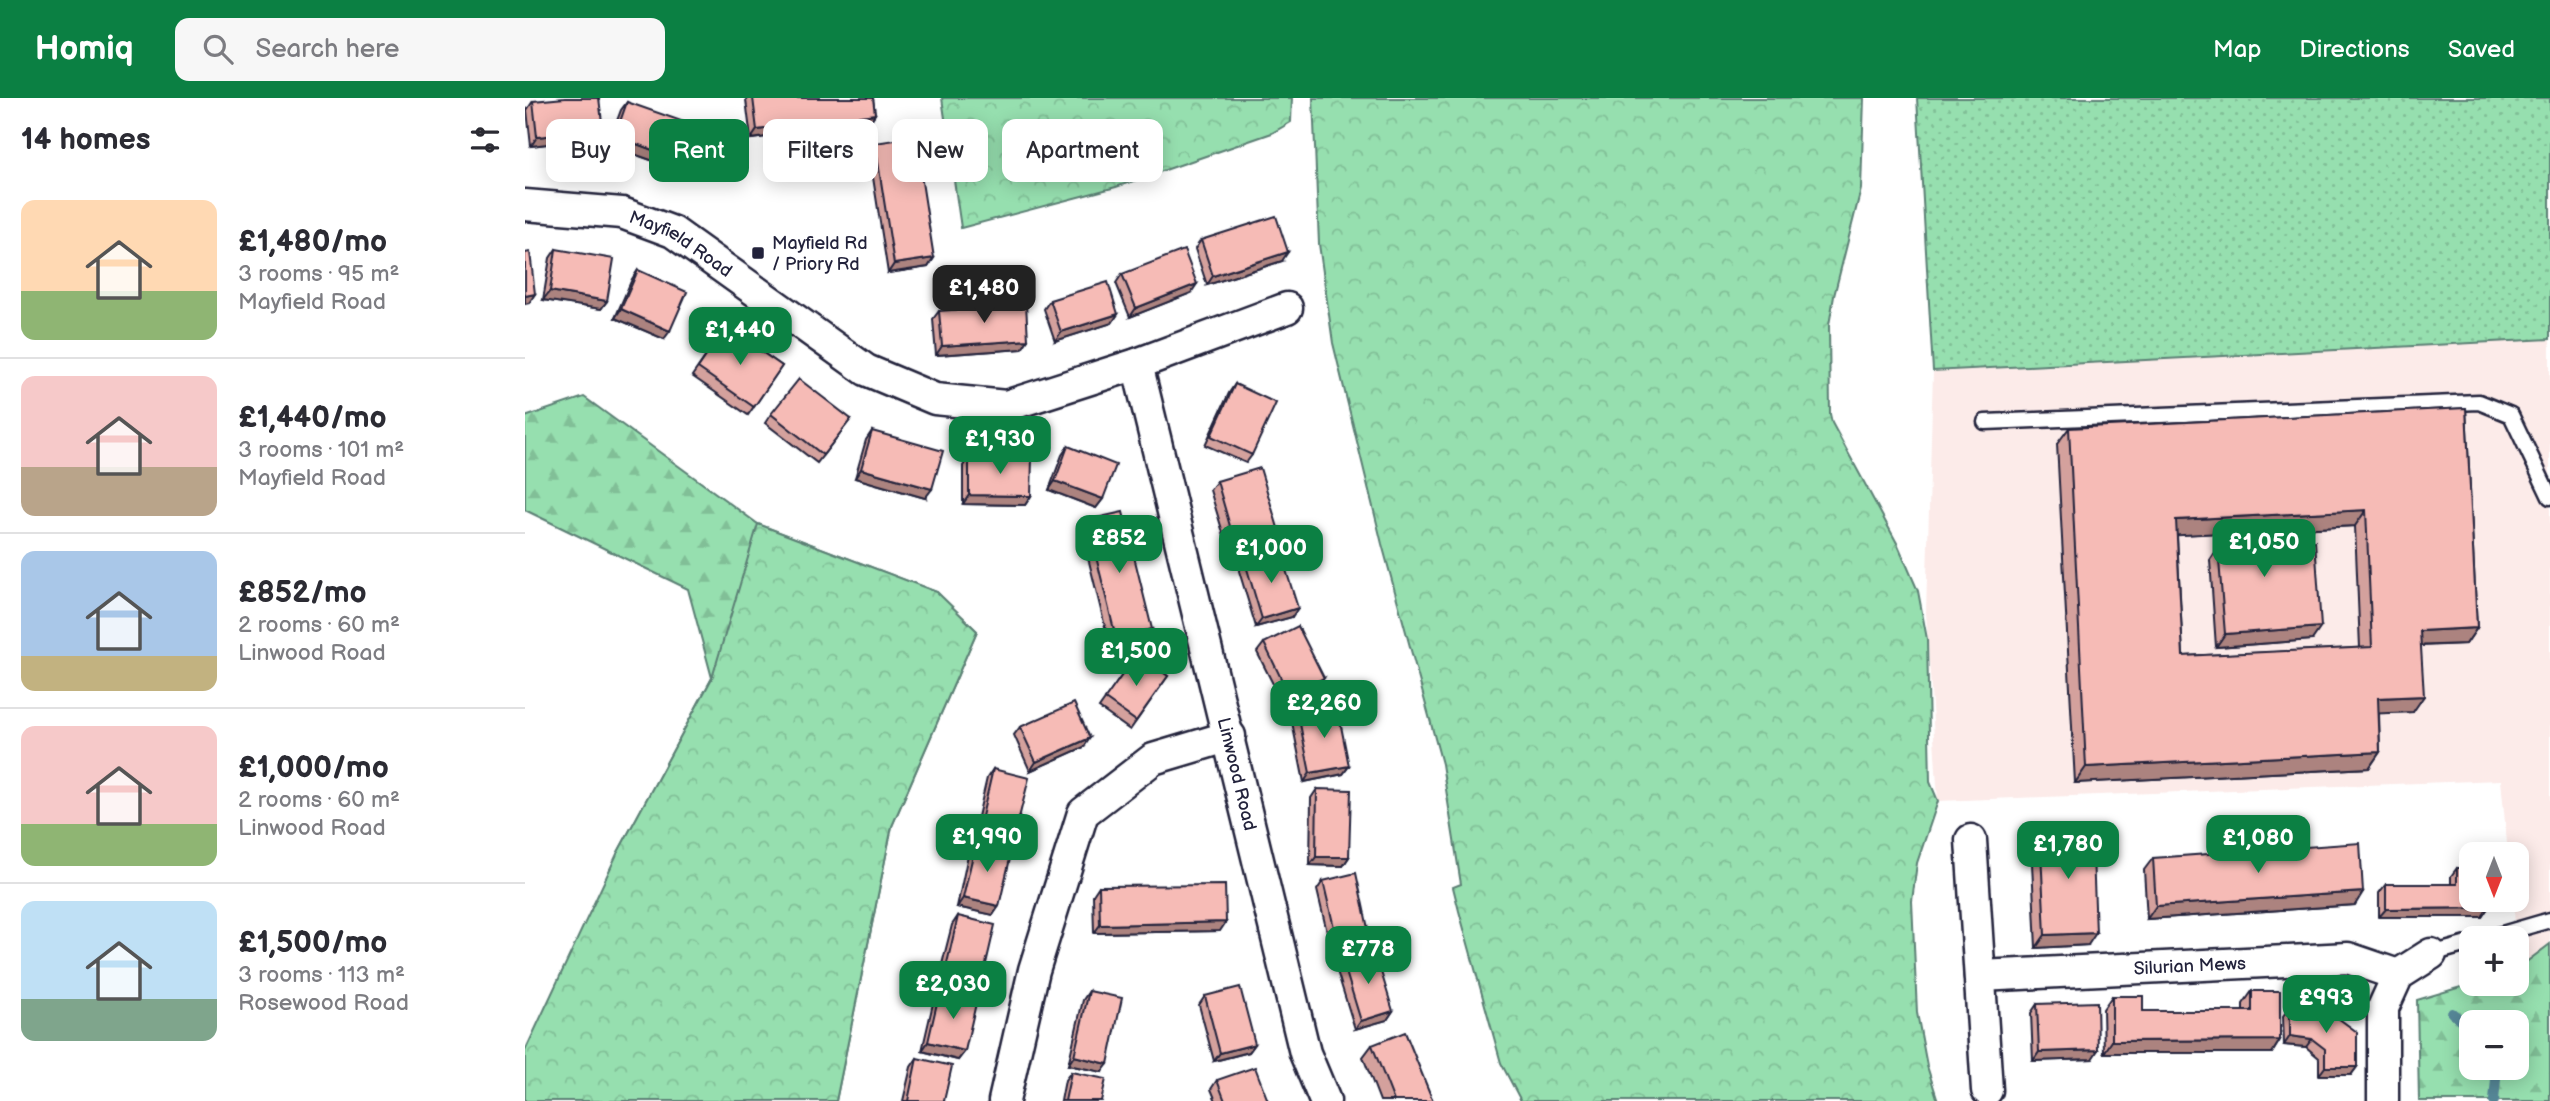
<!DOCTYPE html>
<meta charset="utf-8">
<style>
body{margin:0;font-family:"Balsamiq Sans",sans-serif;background:#f7f7f7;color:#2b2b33;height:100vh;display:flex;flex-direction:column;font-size:26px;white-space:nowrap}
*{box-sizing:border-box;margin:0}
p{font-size:23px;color:#7c7c81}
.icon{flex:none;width:38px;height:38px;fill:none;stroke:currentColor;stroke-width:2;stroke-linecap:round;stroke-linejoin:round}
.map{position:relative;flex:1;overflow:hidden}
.drawer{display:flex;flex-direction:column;background:#fff;width:525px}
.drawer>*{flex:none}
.top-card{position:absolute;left:21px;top:21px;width:665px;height:63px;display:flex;gap:14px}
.needle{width:46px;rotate:180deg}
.controls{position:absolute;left:1934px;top:744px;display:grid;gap:14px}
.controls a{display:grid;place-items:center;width:70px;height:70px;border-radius:14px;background:#fff;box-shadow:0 4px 18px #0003;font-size:35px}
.price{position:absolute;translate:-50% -60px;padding:0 16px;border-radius:14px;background:#0b8043;color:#fff;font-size:23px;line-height:46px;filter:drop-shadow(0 2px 4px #0008)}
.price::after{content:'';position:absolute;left:50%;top:42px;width:21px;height:16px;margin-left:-10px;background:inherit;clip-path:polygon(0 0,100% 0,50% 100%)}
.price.current{background:#222;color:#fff}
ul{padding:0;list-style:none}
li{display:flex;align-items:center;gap:21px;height:175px;padding:0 21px}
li+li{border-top:2px solid #e1e1e2}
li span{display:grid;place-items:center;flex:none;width:196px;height:140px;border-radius:14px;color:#555}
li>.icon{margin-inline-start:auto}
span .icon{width:84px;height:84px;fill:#fffc;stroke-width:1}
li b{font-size:30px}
h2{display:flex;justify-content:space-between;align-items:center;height:84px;padding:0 21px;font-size:30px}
.chip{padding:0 24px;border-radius:14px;background:#fff;box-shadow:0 4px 18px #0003;font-size:24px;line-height:63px}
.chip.current{background:#0b8043;color:#fff}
header{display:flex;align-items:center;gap:42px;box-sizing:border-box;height:98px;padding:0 35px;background:#0b8043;color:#fff}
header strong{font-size:33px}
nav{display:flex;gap:38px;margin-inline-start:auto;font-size:24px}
.search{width:490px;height:63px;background:#f7f7f7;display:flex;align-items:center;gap:18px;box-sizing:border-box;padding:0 24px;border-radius:14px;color:#7c7c81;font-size:26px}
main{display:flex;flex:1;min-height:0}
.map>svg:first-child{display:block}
</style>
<header>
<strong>Homiq</strong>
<div class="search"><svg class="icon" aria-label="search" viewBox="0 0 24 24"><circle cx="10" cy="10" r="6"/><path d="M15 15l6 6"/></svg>Search here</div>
<nav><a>Map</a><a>Directions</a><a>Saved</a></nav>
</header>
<main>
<section class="drawer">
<h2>14 homes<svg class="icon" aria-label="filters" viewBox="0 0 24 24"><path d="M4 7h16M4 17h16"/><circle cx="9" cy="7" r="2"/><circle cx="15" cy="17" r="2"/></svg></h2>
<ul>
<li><span style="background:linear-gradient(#ffd9b3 65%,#8fb573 0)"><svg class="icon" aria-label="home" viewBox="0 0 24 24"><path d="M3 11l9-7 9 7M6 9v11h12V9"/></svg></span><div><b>£1,480/mo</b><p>3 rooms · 95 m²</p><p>Mayfield Road</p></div></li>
<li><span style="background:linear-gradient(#f6c9c9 65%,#b9a48a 0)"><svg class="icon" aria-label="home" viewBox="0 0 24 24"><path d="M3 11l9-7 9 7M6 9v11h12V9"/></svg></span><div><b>£1,440/mo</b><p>3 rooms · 101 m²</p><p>Mayfield Road</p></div></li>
<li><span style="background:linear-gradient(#a9c7e8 75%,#c2b280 0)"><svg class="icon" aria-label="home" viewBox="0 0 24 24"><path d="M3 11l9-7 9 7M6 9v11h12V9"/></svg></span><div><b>£852/mo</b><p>2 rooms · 60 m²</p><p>Linwood Road</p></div></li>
<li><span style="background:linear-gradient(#f6c9c9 70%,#8fb573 0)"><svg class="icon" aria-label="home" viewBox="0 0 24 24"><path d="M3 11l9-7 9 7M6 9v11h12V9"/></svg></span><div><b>£1,000/mo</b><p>2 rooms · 60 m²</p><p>Linwood Road</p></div></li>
<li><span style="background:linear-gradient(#bfe0f5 70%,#7fa58c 0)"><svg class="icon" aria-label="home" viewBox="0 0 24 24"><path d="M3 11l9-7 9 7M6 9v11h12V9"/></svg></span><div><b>£1,500/mo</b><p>3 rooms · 113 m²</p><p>Rosewood Road</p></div></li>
</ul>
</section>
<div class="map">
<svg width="2025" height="1003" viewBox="0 0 2025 1003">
<defs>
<pattern id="grass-dots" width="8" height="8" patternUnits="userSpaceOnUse" patternTransform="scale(1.75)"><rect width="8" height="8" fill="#96dfaf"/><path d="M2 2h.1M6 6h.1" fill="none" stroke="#81bf97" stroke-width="1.8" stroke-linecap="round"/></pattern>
<pattern id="forest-firs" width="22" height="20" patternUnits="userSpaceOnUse" patternTransform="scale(1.75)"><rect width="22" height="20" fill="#96dfaf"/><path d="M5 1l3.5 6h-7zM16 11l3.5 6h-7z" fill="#81bf97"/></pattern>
<pattern id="park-crowns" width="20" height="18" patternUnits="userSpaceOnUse" patternTransform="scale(1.75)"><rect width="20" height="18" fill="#96dfaf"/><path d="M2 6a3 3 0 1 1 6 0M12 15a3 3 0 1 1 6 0" fill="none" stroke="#81bf97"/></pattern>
</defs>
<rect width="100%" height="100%" fill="#fff"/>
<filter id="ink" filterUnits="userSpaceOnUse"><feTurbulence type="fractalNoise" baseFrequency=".0143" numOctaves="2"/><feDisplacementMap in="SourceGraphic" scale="14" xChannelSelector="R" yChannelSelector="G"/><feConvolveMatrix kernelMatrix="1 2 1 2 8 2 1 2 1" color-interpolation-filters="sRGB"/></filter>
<g filter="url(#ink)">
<path fill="#fcebe9" d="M2025 241V846L1994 871 1988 802H1992V756H1983L1976 682 1413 703 1401 514 1408 273Z"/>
<path fill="url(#grass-dots)" stroke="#5c8075" stroke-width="2" d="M1392 0H2025V241L1408 273Z"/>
<path fill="url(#forest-firs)" stroke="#5c8075" stroke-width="2" fill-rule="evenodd" d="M59 299 233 426 412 494 452 533 367 728 311 1003 92 756 187 580 163 491 0 412V319Z
M2025 846V1003H1894L1892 902 1946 886H1992V871ZM1992 924V970H1946V924Z"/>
<path fill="url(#park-crowns)" stroke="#5c8075" stroke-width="2" d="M417 0H767L766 24 747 35 591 89 436 130Z
M788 0H1339L1336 91 1309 198 1304 227 1305 316 1307 325 1373 447 1393 493 1402 541 1405 684 1413 703 1392 765 1387 803 1392 915 1402 968 1413 1003H996L976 965 934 813 928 789 936 786 935 780 917 666 857 446 808 245 794 146Z
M233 426 412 494 452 533 367 728 311 1003H0V953L92 756 187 580Z"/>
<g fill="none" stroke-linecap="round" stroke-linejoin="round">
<path stroke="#578797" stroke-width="10" d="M1927 915 1946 930
M1969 1003 1972 970"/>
<g stroke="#22223b" stroke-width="19">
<path id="lane" d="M1460 324 1954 304 1986 317 2025 399
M1963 840 2025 822
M1906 856 1946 845"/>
</g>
<g stroke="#22223b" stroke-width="35">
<g id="street">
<path id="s1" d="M0 107 97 115 148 134 341 272 410 301 481 308 612 266 762 210"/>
<path id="s2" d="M612 266 780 955 800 1003"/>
<path d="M1446 742 1462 992"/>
<path id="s3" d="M1455 878 1823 860 1873 877"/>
<path d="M479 1003 509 872 558 715 628 661 705 638"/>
<path d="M1858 1003V910L1873 877 1906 856"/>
</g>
</g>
<use href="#lane" stroke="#fff" stroke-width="14"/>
<use href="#street" stroke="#fff" stroke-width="30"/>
</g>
<path fill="#d4a19d" stroke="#22223b" stroke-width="2" fill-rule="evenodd" d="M222 0H348L350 16 344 25 226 41 221 2Z
M8 3 72 40 6 48 2 12Z
M102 4 146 69 83 47 96 12Z
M350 45 409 160 403 169 363 175 344 54Z
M676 142 757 163 682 187 670 151Z
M31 151 82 203 76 211 18 202 25 160Z
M113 172 139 241 90 220 107 181Z
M597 176 666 195 605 219 591 185Z
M525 202 593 216 587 225 530 243 519 211Z
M414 213 497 251 411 257 408 221Z
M201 229 257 268 223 317 167 278Z
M710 286 727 357 721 365 680 347 704 295Z
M1941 310 1952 530 1941 546 1896 548 1888 614 1854 615 1855 654 1844 670 1550 685 1532 346 1544 330ZM1830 428 1835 550 1658 558 1652 437Z
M246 316 326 321 292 365 240 325Z
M347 333 400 400 330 380 341 342Z
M543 348 578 401 571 410 524 392 537 357Z
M444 359 506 398 500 407 438 406V368Z
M692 383 746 438 703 451 685 392Z
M562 422 621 540 585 549 556 431Z
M1693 450 1787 542 1691 549 1685 462Z
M720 464 767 519 731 529 714 473Z
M739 545 793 589 758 606 732 554Z
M612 556 643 578 605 632 574 610Z
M773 616 824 668 818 676 779 684 767 624Z
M495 629 559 649 505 673 489 637Z
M468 671 490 736 484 744 449 736 462 680Z
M792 691 824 759 818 768 785 767 786 700Z
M1515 732 1563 847 1511 850 1506 744Z
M451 744 474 808 468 817 432 809 444 752Z
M1628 760 1830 807 1622 821 1619 772Z
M1932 770 1963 810 1957 819H1854V795L1861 786H1926V778Z
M798 783 838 843 806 851 792 792Z
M574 788 695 833 569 835 568 797Z
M433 818 451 891 413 882 427 827Z
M818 864 868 913 862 922 830 931 812 873Z
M415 892 440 953 433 962 397 953 409 901Z
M564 893 577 974 543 967 558 902Z
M1727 893 1755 942 1747 955H1579L1578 911 1587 898 1618 913H1718V906Z
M680 898 730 946 724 954 689 963 674 907Z
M1512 906 1567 961 1508 963 1506 915Z
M1765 909 1832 969 1826 977H1794V960L1781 949 1759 947 1758 918Z
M847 947 908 1003H855L838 959Z
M392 960 419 1003H378L386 969Z
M546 974 576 1003H536L540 982Z
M692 982 743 1003H691L686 991Z"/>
<path fill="#ac837f" stroke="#22223b" stroke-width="2" d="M350 16 344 25 226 41 232 32Z
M78 32 72 40 6 48 12 39Z
M90 38 152 61 146 69 83 47Z
M763 154 757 163 682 187 688 178Z
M409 160 403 169 363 175 369 166Z
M672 186 666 195 605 219 611 210Z
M25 193 82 203 76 211 18 202Z
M10 196 4 205 0 206V198Z
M96 211 145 233 139 241 90 220Z
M593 216 587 225 530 243 536 234Z
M503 242 497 251 411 257 417 248Z
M336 371 407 391 400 400 330 380Z
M530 383 578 401 571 410 524 392Z
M444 397 506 398 500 407 438 406Z
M1841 412 1830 428 1640 438 1651 422Z
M753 430 746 438 703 451 709 442Z
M773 510 767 519 731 529 737 521Z
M1796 529 1787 542 1691 549 1700 536Z
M1952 530 1941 546 1884 548 1895 533Z
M627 531 621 540 585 549 591 540Z
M799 580 793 589 758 606 764 597Z
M1899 598 1888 614 1842 616 1853 600Z
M565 640 559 649 505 673 511 664Z
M1855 654 1844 670 1550 685 1561 669Z
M824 668 818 676 779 684 785 675Z
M455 727 490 736 484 744 449 736Z
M791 759H824L818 768 785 767Z
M1838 794 1830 807 1622 821 1631 808Z
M438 800 474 808 468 817 432 809Z
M1963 810 1957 819H1854L1861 811Z
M701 824 695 833 569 835 575 827Z
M844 835 838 843 806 851 812 842Z
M1571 835 1563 847 1511 850 1520 837Z
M420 874 457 883 451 891 413 882Z
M868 913 862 922 830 931 836 923Z
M1765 938 1787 941 1781 949 1759 947Z
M1755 942 1747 955H1579L1587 943Z
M403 944 440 953 433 962 397 953Z
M730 946 724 954 689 963 695 955Z
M1573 952 1567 961 1508 963 1514 954Z
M549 958 583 966 577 974 543 967Z
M1800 969H1832L1826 977H1794Z"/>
<path fill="#f6bbb6" stroke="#22223b" stroke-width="2" fill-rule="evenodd" d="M40 0H74L78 32 12 39 8 3Z
M228 0H348L350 16 232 32Z
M102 4 165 26 152 61 90 38Z
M390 39 409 160 369 166 350 45Z
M751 118 763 154 688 178 676 142Z
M31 151 89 161 82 203 25 193Z
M659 152 672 186 611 210 597 176Z
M5 154 10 196 0 198V155Z
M113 172 162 194 145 233 96 211Z
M583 184 593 216 536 234 525 202Z
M501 206 503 242 417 248 414 213Z
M201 229 257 268 229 309 173 270Z
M274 281 326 321 298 357 246 316Z
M710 286 751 305 727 357 686 338Z
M1941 310 1952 530 1895 533 1899 598 1853 600 1855 654 1561 669 1544 330ZM1841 412 1847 549 1658 558 1651 422Z
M347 333 418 353 407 391 336 371Z
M543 348 591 367 578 401 530 383Z
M444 359H507L506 398 444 397Z
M735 370 753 430 709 442 692 383Z
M598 414 627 531 591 540 562 422Z
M1790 443 1796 529 1700 536 1693 450Z
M755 453 773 510 737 521 720 464Z
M773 528 799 580 764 597 739 545Z
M612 556 643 578 611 623 580 601Z
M549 605 565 640 511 664 495 629Z
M812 608 824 668 785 675 773 616Z
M468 671 504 680 490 736 455 727Z
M792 691 826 692 824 759H791Z
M1567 730 1571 835 1520 837 1515 732Z
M451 744 487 752 474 808 438 800Z
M1835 745 1838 794 1631 808 1628 760Z
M1932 770H1946V802H1963V810L1861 811V786H1932Z
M831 775 844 835 812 842 798 783Z
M700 787 701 824 575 827 574 788Z
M433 818 470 827 457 883 420 874Z
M850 854 868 913 836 923 818 864Z
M715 889 730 946 695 955 680 898Z
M415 892 452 901 440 953 403 944Z
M564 893 597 900 583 966 549 958Z
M1727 893H1755V942L1587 943V898H1618V913H1727Z
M1572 904 1573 952 1514 954 1512 906Z
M1765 909H1798L1832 934V969H1800V951L1787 941 1765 938Z
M880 934 908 1003H869L847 947Z
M392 960 427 968 419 1003H383Z
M730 969 743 1003H700L692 982Z
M546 974 581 981 576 1003H540Z"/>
</g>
<rect fill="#22223b" stroke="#fff" stroke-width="2.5" x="226" y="148" width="14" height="14" rx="3.5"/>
<g text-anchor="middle" stroke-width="6" stroke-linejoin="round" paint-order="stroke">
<g font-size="18" fill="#22223b" stroke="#fff" text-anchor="start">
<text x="247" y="151">Mayfield Rd<tspan x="247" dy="21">/ Priory Rd</tspan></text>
</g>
<g font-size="18" fill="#22223b" stroke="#fff">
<text dy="6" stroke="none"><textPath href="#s1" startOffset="164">Mayfield Road</textPath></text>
<text dy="6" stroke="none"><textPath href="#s2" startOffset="422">Linwood Road</textPath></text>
<text dy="6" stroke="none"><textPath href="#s3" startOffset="210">Silurian Mews</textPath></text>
</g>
</g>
</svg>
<div class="controls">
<a><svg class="needle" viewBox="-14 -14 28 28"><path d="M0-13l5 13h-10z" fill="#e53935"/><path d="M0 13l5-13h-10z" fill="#7c7c81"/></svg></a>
<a>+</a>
<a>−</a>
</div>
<b class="price current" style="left:459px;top:227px">£1,480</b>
<b class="price" style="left:215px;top:269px">£1,440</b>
<b class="price" style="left:475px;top:378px">£1,930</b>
<b class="price" style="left:594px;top:477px">£852</b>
<b class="price" style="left:1739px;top:481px">£1,050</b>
<b class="price" style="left:746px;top:487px">£1,000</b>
<b class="price" style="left:611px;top:590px">£1,500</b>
<b class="price" style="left:799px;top:642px">£2,260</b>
<b class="price" style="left:462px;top:776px">£1,990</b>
<b class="price" style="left:1733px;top:777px">£1,080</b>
<b class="price" style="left:1543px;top:783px">£1,780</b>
<b class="price" style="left:843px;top:888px">£778</b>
<b class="price" style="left:428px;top:923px">£2,030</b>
<b class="price" style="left:1801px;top:937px">£993</b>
<div class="top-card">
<a class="chip">Buy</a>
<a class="chip current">Rent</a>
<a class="chip">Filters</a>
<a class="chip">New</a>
<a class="chip">Apartment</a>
</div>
</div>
</main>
